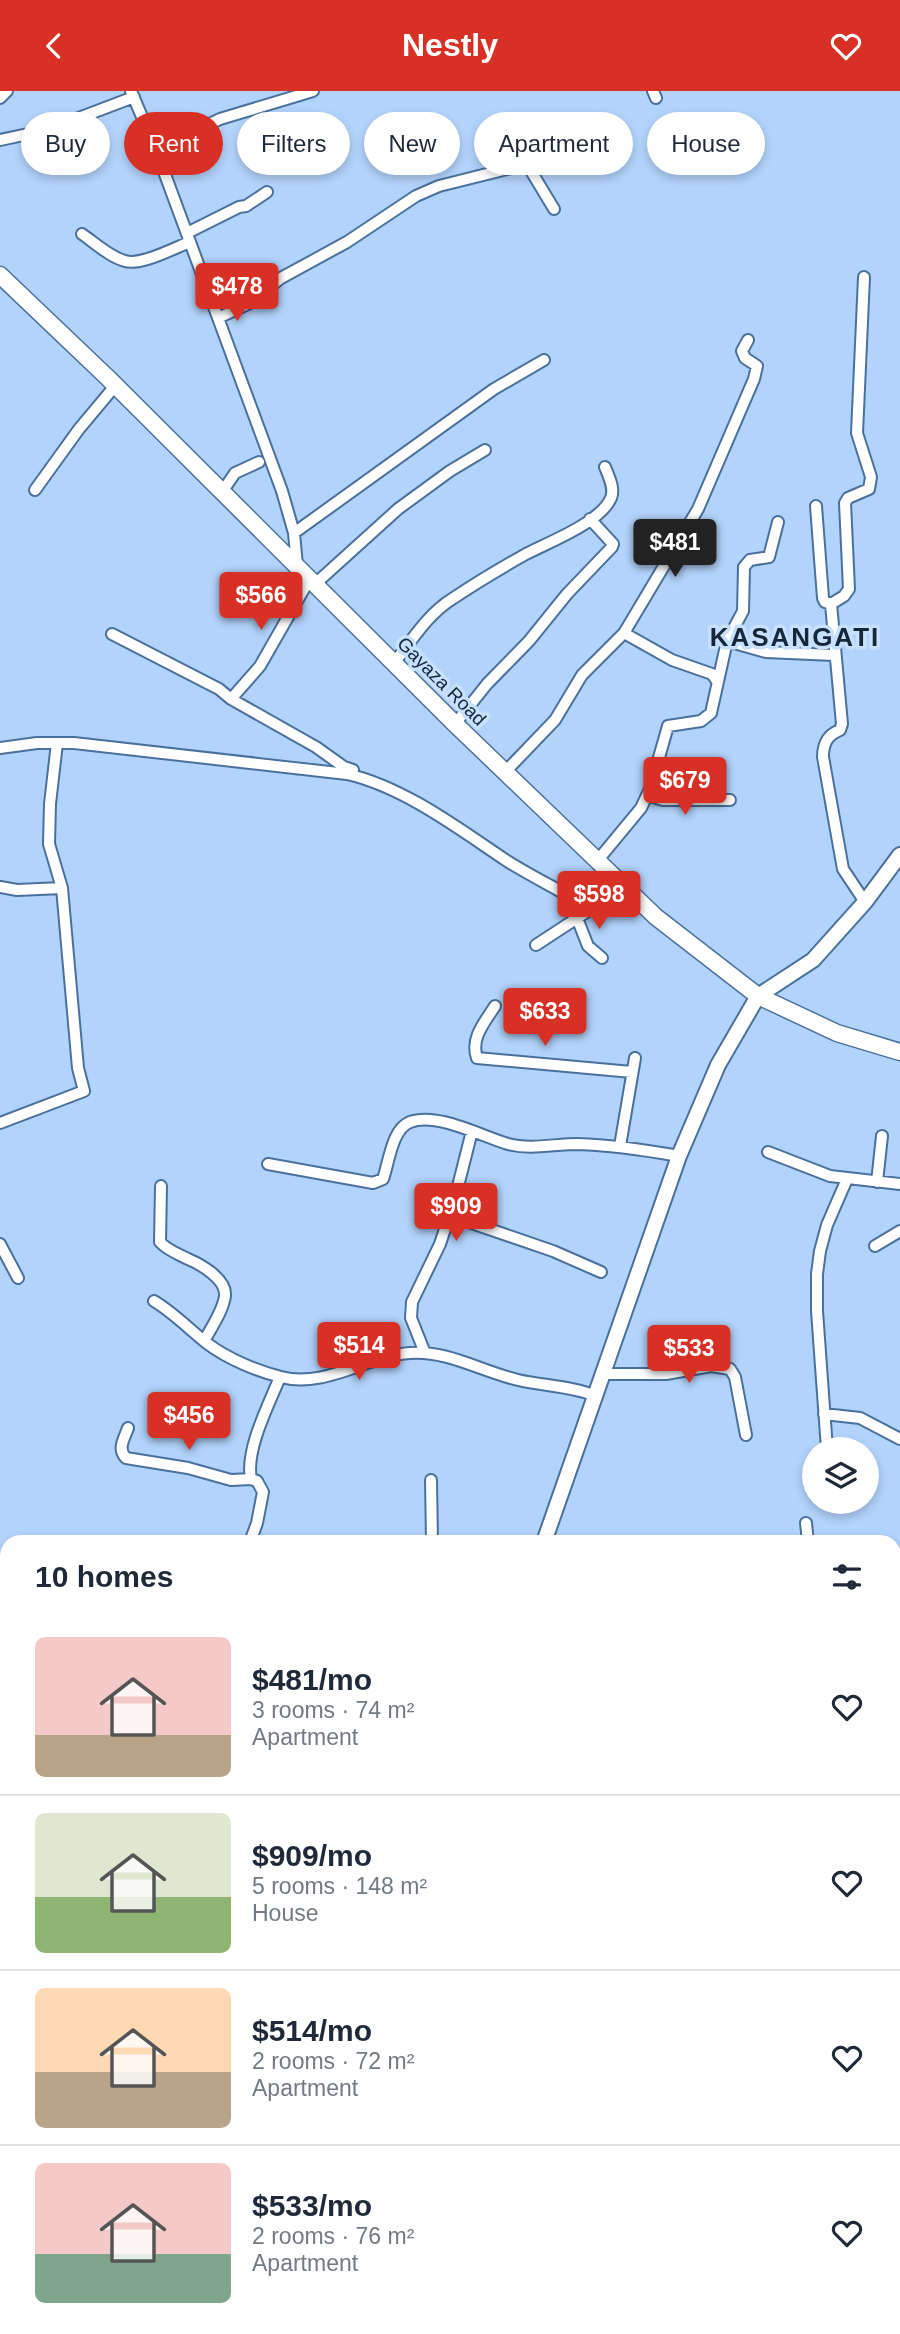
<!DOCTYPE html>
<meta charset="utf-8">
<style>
body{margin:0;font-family:Arial,sans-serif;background:#f2f2f3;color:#1f2937;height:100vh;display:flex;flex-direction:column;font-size:26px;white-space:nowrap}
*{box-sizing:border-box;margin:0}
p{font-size:23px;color:#747a83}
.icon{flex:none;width:38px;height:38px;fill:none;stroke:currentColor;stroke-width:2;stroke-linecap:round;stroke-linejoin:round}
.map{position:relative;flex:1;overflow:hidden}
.details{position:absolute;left:0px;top:1444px;width:901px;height:800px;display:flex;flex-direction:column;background:#fff;border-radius:21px 21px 0 0;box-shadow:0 4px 10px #0003}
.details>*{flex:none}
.banner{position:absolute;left:21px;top:21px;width:859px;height:63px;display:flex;gap:14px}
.tools{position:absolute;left:802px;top:1346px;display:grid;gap:14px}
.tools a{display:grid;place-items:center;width:77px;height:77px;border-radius:50%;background:#fff;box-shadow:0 4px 10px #0003;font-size:35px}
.price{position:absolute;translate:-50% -60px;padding:0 16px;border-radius:7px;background:#d93025;color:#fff;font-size:23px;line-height:46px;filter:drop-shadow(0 2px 4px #0008)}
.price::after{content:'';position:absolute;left:50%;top:42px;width:21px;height:16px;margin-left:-10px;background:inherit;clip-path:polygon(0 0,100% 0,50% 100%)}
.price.on{background:#222;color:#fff}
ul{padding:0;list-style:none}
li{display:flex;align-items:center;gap:21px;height:175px;padding:0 35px}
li+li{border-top:2px solid #e0e1e3}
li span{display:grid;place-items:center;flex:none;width:196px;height:140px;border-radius:10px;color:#555}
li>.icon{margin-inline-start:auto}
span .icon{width:84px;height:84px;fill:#fffc;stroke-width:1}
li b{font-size:30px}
h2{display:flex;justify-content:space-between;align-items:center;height:84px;padding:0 35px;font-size:30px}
.pill{padding:0 24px;border-radius:32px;background:#fff;box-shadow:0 4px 10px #0003;font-size:24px;line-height:63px}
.pill.on{background:#d93025;color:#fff}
header{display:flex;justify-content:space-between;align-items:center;height:91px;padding:0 35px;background:#d93025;color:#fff;font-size:32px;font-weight:600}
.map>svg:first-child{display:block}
</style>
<header><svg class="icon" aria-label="back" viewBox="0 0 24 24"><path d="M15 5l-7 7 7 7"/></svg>Nestly<svg class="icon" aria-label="heart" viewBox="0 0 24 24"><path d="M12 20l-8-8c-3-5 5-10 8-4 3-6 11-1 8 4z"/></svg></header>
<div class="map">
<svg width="900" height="2243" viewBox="0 0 900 2243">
<rect width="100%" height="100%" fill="#b2d3fb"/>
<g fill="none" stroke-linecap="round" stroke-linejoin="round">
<g stroke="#4a719d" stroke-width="14">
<path id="street" d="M131 0 156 59 282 400 294 442 297 475
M653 0 656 7
M0 7 7 0
M0 49 47 39 134 6
M156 59 220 28 313 0
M187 142 239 116 246 115 267 101
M82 143C95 152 110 166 125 170 141 175 174 157 190 151
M218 227 248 213 281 187 347 151 416 105 439 95 523 74 528 75 554 118
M35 399 79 338 115 295
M222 401 235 382 259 371
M816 415 823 507 825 511 831 513
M294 442 494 298 544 269
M314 494 398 418 450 380 485 359
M831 513 844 505 849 498 845 412 848 407 869 398 871 386 857 342 864 186
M831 513 842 633 840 639C827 644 823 653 823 666L843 778 865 811
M624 542 672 569 712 583 717 590
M112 543 219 598 231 608 316 656 344 676 353 679
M727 550 766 561 834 564
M394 572C412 549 428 523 452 508 476 492 501 477 526 463 549 451 600 432 611 407 615 398 609 386 605 376
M231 608 260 575 309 489
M455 633 487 593 529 550 567 503 612 456 613 453 590 428
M0 657 37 652H74L347 683C404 696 459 738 507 770 534 787 564 801 591 818 609 822 619 812 633 803
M506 680 555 629 582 584 624 542 698 418 754 288 757 275 745 267 742 260 748 249
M647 704 663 709H730
M598 769 641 717 650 698 668 635 701 630 711 622 727 550 743 520 744 476 750 469 769 466 778 431
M0 796 17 799 62 797
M577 827 588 855 602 867
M536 854 591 818
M495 915C485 931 470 947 477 967L632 981
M0 1032 84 1000 78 977 62 797 49 753 50 713 57 652
M620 1055 635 967
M768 1061 830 1085 900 1093
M268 1073 373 1092 383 1088C389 1071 392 1038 410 1031 437 1021 481 1045 508 1053 531 1059 554 1053 578 1053 612 1054 645 1059 679 1065
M877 1091 882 1045
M161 1095 160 1151C167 1159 178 1163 188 1168 200 1173 227 1188 225 1205 223 1220 211 1237 204 1250
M448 1124 553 1160 601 1181
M0 1153 18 1187
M875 1155 900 1140
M154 1210C174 1222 190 1239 208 1253 228 1268 257 1280 281 1286 324 1298 367 1265 410 1262 447 1259 483 1281 518 1289 544 1295 572 1295 596 1305
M425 1262 411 1227 412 1211 440 1153 454 1111 472 1040
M603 1283H666L711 1275 730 1278 735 1286 746 1344
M824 1323 860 1327 900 1348
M128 1337C124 1348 117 1358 126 1367L188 1377 231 1389 251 1388
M827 1358 817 1220V1183L820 1160 827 1134 847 1088
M431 1389 432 1451
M806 1432 808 1451
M250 1451 257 1432 263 1401 257 1390 251 1388C245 1359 269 1313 280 1286
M894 1516H900
M894 1886 898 1887
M0 2173 7 2175
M209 2236 220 2243"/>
</g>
<g stroke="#4a719d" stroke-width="18">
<path id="secondary" d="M544 1451 679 1065 718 974 758 905 813 869 865 811 900 764
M469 2236V2243"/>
</g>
<g stroke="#4a719d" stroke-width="19">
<path id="primary" d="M0 184 108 287 455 633 656 826 758 905 837 942 900 961"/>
</g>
<use href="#street" stroke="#fff" stroke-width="10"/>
<use href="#secondary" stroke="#fff" stroke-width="14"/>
<use href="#primary" stroke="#fff" stroke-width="16"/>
</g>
<g text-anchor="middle" stroke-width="7" stroke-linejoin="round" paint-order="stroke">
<g font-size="19" fill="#17273a" stroke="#c6e0fe">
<text transform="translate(442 590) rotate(45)" y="7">Gayaza Road</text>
</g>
<g font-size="26" font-weight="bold" letter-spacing="2" fill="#17273a" stroke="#c6e0fe">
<text x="795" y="555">KASANGATI</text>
</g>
</g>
</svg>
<div class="tools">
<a><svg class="icon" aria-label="layers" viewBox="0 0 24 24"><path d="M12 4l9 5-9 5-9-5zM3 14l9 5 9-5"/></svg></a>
</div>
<b class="price" style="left:237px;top:232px">$478</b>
<b class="price on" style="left:675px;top:488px">$481</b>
<b class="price" style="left:261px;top:541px">$566</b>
<b class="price" style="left:685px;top:726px">$679</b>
<b class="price" style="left:599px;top:840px">$598</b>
<b class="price" style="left:545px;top:957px">$633</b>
<b class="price" style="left:456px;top:1152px">$909</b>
<b class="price" style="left:359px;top:1291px">$514</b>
<b class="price" style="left:689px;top:1294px">$533</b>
<b class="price" style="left:189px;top:1361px">$456</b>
<div class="banner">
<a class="pill">Buy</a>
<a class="pill on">Rent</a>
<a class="pill">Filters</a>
<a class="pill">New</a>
<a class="pill">Apartment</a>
<a class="pill">House</a>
</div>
<section class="details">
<h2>10 homes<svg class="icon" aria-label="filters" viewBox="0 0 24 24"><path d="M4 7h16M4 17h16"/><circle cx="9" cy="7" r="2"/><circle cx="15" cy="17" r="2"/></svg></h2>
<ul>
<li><span style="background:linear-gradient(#f6c9c9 70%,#b9a48a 0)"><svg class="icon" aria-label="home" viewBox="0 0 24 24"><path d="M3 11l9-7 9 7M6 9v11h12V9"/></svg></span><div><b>$481/mo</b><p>3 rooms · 74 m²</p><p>Apartment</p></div><svg class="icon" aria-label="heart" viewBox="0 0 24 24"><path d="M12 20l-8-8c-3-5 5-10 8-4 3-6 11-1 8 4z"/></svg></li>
<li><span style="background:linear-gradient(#dfe7d0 60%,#8fb573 0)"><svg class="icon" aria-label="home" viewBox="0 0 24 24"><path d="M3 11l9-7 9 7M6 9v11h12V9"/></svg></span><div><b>$909/mo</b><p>5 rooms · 148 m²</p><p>House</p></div><svg class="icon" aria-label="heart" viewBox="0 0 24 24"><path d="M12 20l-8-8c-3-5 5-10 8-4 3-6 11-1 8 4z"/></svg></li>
<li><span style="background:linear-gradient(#ffd9b3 60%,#b9a48a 0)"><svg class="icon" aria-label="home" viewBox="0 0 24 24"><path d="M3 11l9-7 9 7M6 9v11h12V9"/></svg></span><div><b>$514/mo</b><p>2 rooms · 72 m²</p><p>Apartment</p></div><svg class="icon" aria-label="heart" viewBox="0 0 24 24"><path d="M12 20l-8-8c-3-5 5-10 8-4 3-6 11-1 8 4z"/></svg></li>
<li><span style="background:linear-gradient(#f6c9c9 65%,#7fa58c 0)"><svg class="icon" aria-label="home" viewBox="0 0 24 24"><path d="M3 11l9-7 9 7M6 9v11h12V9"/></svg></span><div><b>$533/mo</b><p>2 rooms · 76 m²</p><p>Apartment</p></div><svg class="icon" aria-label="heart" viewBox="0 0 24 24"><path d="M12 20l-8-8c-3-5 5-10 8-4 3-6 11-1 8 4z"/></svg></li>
</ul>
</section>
</div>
